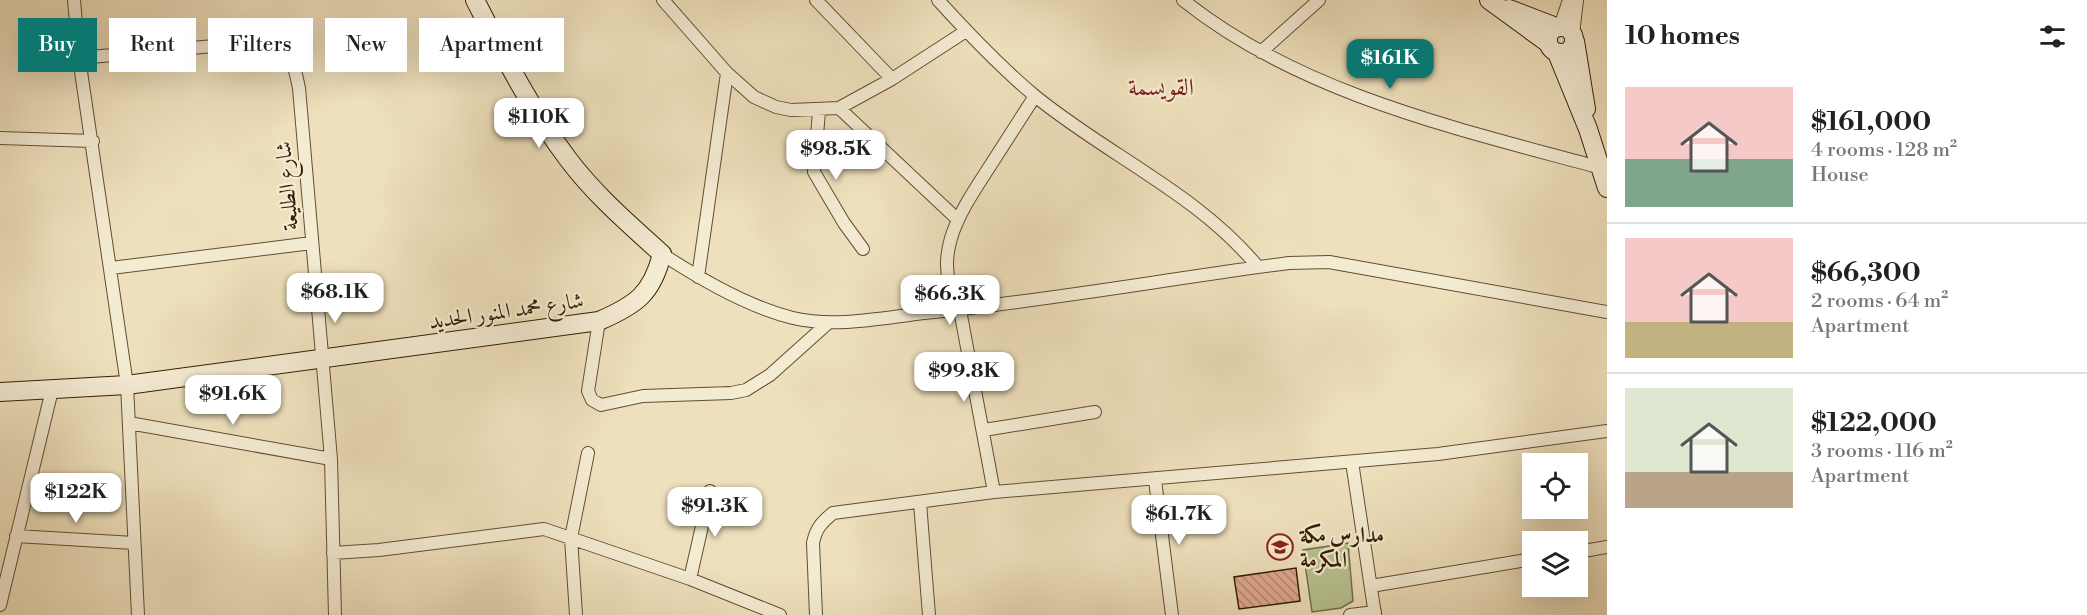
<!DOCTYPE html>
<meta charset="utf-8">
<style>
body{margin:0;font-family:"Libre Bodoni",Amiri,serif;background:#f6f6f6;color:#222;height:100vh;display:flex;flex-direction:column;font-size:22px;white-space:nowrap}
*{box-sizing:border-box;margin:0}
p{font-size:20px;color:#767676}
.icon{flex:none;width:33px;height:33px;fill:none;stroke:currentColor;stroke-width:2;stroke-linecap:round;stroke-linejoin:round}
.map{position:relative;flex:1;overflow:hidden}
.details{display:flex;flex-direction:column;background:#fff;width:480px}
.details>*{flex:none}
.top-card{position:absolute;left:18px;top:18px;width:570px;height:54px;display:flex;gap:12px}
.buttons{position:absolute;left:1522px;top:453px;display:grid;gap:12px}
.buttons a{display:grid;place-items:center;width:66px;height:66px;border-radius:0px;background:#fff;box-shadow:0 6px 24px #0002;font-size:30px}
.price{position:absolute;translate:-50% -51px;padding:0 14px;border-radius:12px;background:#fff;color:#222;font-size:20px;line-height:39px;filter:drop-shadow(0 2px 3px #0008)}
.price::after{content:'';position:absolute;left:50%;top:36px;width:18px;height:14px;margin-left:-9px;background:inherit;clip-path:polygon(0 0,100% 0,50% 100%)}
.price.active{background:#0f766e;color:#fff}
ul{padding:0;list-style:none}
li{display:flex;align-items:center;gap:18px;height:150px;padding:0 18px}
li+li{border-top:2px solid #e0e0e0}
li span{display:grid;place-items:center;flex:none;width:168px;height:120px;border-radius:0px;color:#555}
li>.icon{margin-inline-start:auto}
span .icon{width:72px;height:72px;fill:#fffc;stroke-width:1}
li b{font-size:26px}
h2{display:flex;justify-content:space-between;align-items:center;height:72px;padding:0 18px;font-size:26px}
.tag{padding:0 21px;border-radius:0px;background:#fff;box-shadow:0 6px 24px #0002;font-size:21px;line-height:54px}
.tag.active{background:#0f766e;color:#fff}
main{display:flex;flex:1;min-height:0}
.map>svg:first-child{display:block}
</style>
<main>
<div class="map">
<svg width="1607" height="615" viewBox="0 0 1607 615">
<defs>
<pattern id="building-back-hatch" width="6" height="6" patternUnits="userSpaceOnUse" patternTransform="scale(1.5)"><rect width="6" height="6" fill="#e1a990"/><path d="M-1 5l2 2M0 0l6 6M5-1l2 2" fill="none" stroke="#b78973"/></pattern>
</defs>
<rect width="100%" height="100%" fill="#eee0bc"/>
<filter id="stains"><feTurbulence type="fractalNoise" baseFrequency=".00333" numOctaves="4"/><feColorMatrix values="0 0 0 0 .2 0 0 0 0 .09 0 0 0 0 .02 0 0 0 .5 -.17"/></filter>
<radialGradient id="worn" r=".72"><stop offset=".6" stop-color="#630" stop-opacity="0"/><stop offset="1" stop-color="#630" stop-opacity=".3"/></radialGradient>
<path fill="#b8c291" stroke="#75704a" stroke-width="1.5" d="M1348 543 1353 601 1341 608 1312 612 1303 550Z"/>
<path fill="url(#building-back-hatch)" stroke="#321e03" stroke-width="1.5" d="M1296 568 1300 601 1239 609 1234 577Z"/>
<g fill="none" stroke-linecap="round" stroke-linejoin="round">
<g stroke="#614e31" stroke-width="14">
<path id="street" d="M74 0 79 58 127 385 138 615
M663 0 727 73 754 97 776 107 791 110 839 108 892 79 966 31
M816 0 892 79
M938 0C968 33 1000 67 1035 96 1107 155 1198 194 1258 267
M1183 0C1300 94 1459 129 1601 168
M1560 27 1569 0
M1573 34 1577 0
M1261 52 1319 0
M79 58 269 41C293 49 294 66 299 88L331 459 335 615
M839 108 956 218
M819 111 814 172 844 223 863 249
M0 138 93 141
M662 254C700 279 748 307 793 318 835 328 881 318 924 313 1046 301 1167 279 1289 263L1329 262 1607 312
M111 268 312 243
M698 277 727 73
M599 321 588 391 592 400 601 405 643 396 731 393 746 390 770 375 828 323
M129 423 331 459
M984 430 1095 412
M1352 462 1375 615
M1155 480 1172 615
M994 492 960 310C928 256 961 211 990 166 1005 143 1020 119 1035 96
M920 503 929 615
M16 536 134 543
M1578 552 1607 547
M333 553 379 550 544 529 690 579 780 615
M690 579 710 491
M1371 586 1533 559
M0 605 52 390
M576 615 571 538 588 453
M816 615 813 543C816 528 822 522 833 513L994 492 1438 454 1607 431
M1350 615 1375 612"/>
</g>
<g stroke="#321e03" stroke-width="20">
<path id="secondary" d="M1489 0 1548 43
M1509 9 1556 27
M1548 40a13 13 0 1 1 26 0a13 13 0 1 1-26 0Z
M1575 41 1586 109
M1557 53 1588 129 1607 188
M0 392 127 385 599 321C636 305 652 294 662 254 629 224 595 195 568 159 531 110 503 54 475 0"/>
</g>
<use href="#street" stroke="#f4ebd3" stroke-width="12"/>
<use href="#secondary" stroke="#f4ebd3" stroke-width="18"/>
</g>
<defs>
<g id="school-ring" transform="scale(1.35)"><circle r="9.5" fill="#f4ebd3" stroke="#8f2418" stroke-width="1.5"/><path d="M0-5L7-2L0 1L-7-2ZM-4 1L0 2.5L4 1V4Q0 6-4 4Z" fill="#8f2418"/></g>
</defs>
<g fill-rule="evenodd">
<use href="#school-ring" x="1280" y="547"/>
</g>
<g text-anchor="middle" stroke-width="4.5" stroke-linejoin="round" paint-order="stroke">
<g font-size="22" fill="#321e03" stroke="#f4ebd3">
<text transform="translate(286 186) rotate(-95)" y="8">شارع الطليعة</text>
<text transform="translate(506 310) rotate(-8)" y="8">شارع محمد المنور الحديد</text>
</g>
<g font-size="22" font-weight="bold" fill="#321e03" stroke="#f4ebd3" text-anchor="start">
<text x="1300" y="542">مدارس مكة<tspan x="1300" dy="25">المكرمة</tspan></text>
</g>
<g font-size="24" fill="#7a1f14" stroke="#f4ebd3">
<text x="1161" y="95">القويسمة</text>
</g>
</g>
<rect width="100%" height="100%" filter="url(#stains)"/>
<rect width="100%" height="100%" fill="url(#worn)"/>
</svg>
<div class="buttons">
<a><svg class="icon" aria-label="locate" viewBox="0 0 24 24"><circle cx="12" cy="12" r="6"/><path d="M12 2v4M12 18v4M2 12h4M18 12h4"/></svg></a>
<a><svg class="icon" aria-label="layers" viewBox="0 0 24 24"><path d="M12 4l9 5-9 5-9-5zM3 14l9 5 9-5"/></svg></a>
</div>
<b class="price active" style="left:1390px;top:90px">$161K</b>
<b class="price" style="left:539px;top:149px">$110K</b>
<b class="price" style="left:836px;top:181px">$98.5K</b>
<b class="price" style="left:335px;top:324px">$68.1K</b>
<b class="price" style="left:950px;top:326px">$66.3K</b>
<b class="price" style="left:964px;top:403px">$99.8K</b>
<b class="price" style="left:233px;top:426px">$91.6K</b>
<b class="price" style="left:76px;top:524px">$122K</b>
<b class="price" style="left:715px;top:538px">$91.3K</b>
<b class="price" style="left:1179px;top:546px">$61.7K</b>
<div class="top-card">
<a class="tag active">Buy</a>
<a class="tag">Rent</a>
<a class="tag">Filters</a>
<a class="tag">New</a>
<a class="tag">Apartment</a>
</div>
</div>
<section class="details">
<h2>10 homes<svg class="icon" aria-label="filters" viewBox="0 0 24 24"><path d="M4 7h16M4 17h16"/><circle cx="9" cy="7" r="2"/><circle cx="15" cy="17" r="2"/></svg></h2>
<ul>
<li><span style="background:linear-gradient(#f6c9c9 60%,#7fa58c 0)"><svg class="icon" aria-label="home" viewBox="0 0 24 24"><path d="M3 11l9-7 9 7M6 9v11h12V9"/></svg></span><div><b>$161,000</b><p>4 rooms · 128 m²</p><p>House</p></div></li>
<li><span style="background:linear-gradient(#f6c9c9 70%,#c2b280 0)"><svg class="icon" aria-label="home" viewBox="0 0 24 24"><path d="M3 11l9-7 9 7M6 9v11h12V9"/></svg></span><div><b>$66,300</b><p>2 rooms · 64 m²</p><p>Apartment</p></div></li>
<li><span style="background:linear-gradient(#dfe7d0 70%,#b9a48a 0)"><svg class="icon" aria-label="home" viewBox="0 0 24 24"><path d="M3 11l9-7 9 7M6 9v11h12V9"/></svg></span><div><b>$122,000</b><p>3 rooms · 116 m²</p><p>Apartment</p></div></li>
</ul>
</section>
</main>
